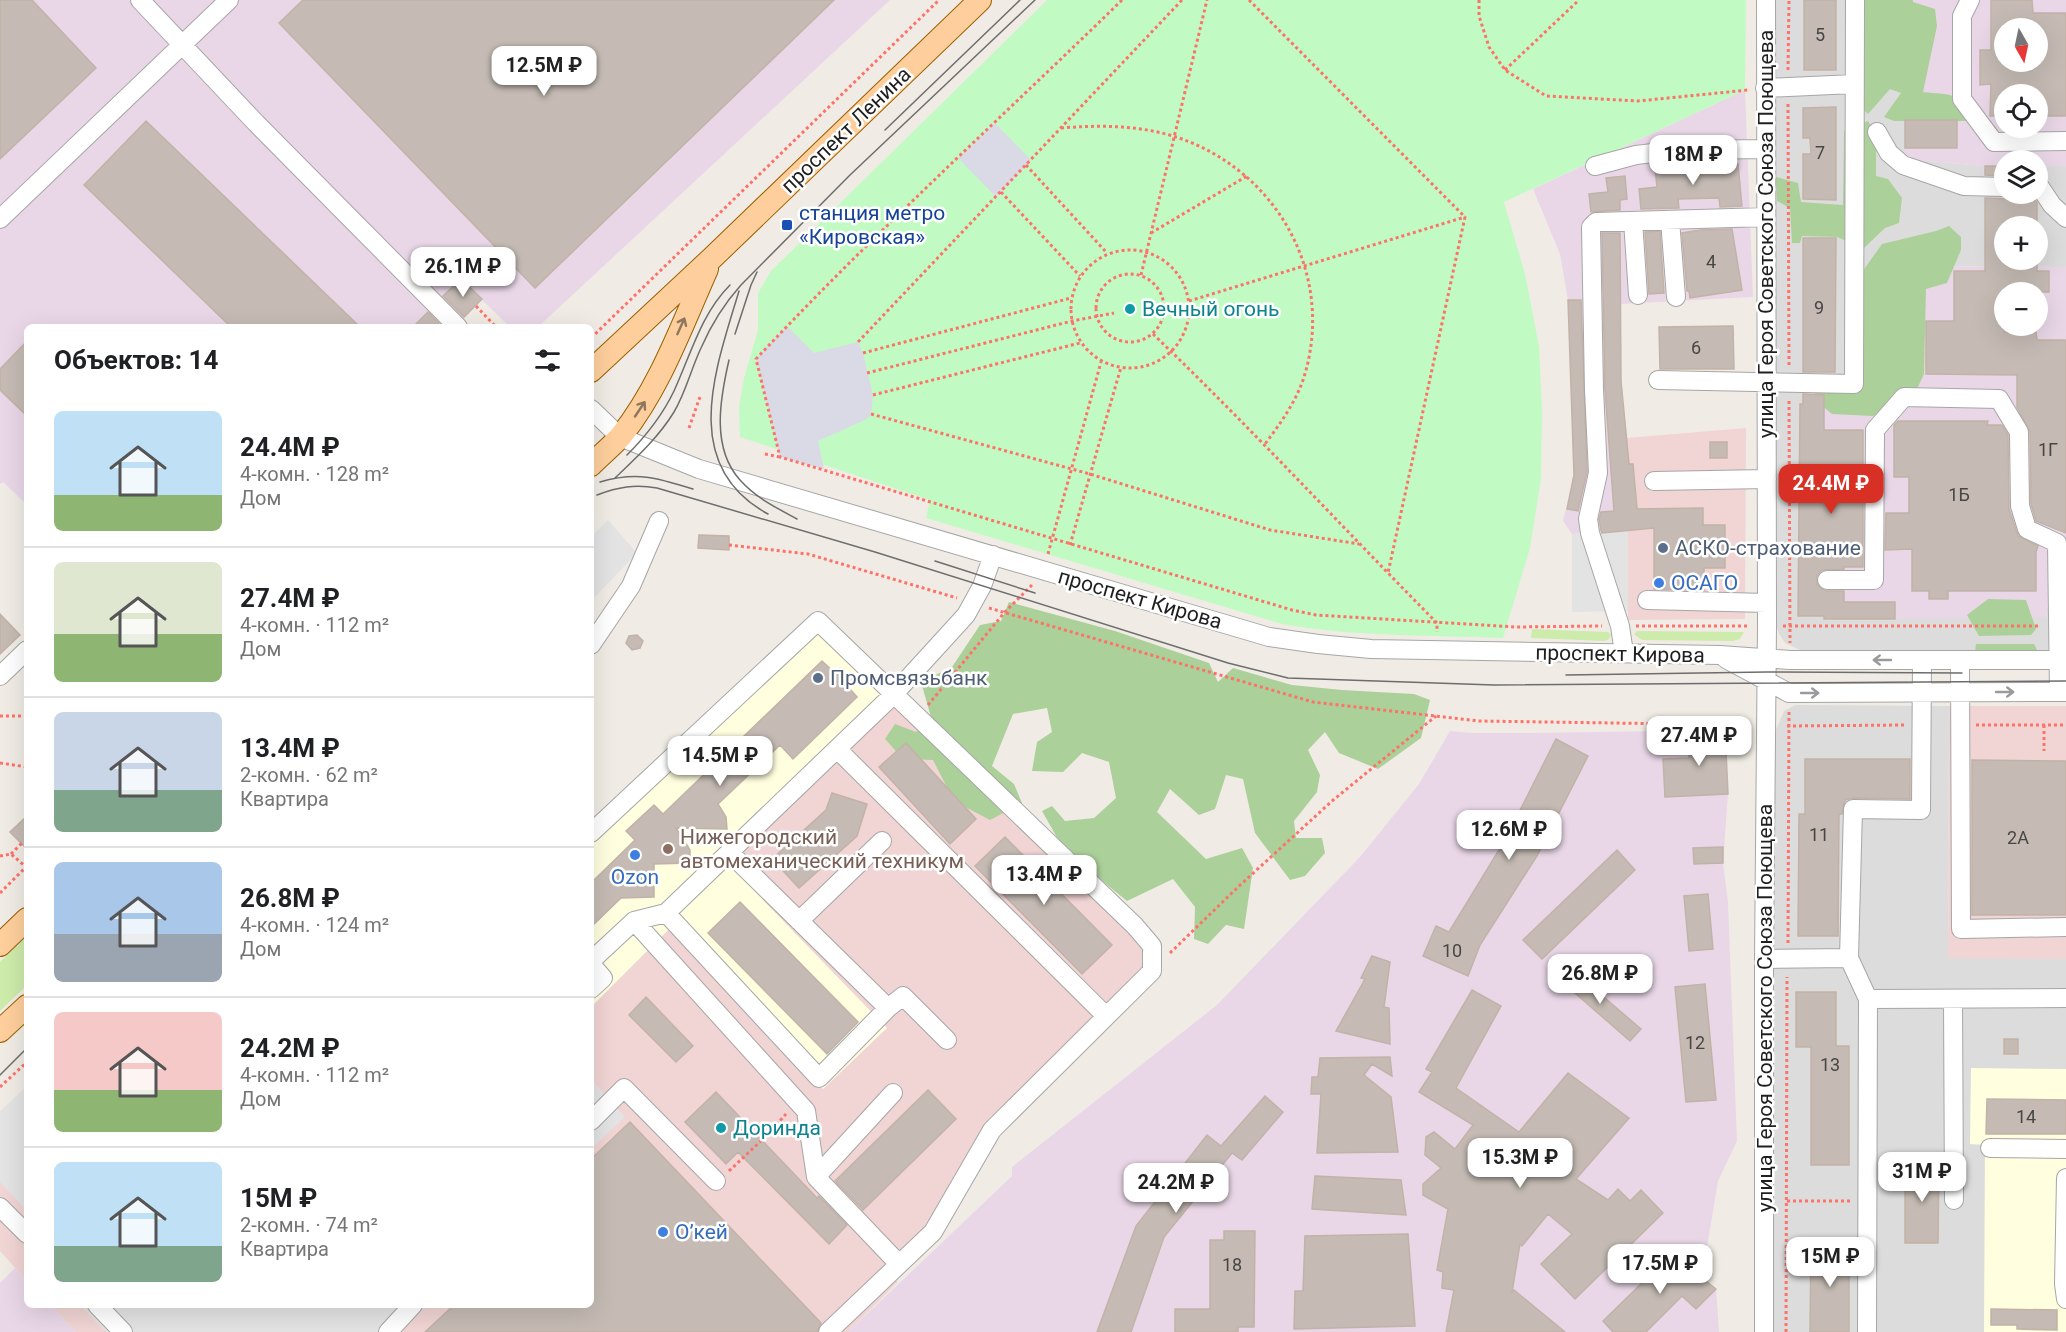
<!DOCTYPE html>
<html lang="ru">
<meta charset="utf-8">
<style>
body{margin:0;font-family:Roboto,sans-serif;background:#f6f6f6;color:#202124;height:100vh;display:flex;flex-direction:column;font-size:22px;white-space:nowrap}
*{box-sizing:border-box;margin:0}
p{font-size:20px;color:#757577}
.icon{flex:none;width:33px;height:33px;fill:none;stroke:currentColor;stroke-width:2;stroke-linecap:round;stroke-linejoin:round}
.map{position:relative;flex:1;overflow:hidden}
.sheet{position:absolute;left:24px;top:324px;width:570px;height:984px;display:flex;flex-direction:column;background:#fff;border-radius:9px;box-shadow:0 6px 24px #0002}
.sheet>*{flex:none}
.needle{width:39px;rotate:171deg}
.tools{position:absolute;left:1994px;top:18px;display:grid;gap:12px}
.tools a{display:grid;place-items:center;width:54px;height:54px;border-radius:50%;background:#fff;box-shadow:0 6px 24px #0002;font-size:30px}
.price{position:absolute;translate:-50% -51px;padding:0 14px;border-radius:12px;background:#fff;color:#222;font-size:20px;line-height:39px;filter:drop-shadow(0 2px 3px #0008)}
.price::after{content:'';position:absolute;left:50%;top:36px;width:18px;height:14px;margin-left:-9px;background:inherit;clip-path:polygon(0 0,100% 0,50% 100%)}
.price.active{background:#d93025;color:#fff}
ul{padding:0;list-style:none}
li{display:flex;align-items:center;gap:18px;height:150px;padding:0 30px}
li+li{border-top:2px solid #e0e0e0}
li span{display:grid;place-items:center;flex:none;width:168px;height:120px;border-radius:9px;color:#555}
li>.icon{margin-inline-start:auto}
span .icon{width:72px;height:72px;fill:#fffc;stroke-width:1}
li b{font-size:26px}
h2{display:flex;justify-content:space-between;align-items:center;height:72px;padding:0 30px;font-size:26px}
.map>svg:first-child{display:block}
</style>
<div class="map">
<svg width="2066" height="1332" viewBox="0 0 2066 1332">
<rect width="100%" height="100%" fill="#f0ece5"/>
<path fill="#dddcdc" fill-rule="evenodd" d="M1775 0H1904L1906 159 1983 166 2004 194H2037L2043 166H2066V267L1909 266 2046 617 2049 592 2066 653 1804 652 1785 643 1779 634 1775 622ZM2004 226H2037V260H2004Z
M1795 705 1949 706 1948 957 2066 959V1332H1772L1774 734 1784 711Z"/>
<path fill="#f1d4d4" d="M1746 428 1745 619 1628 620V530H1633L1626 438Z
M900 701 1135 926 1152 971 992 1130 933 1232 890 1274 898 1282 848 1332H76L50 1305H591V1007L669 929 886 1028 729 865Z
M1949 706H2066V959L1948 958Z
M27 1086V1281L0 1251V1112Z"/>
<path fill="#e9d7e7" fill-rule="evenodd" d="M0 0H890L538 327H510L482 300 456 327H27V505L3 482 0 484Z
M1904 0H2066V166H2043L2044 178H2037V160H2004V178H1983V166L1905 159ZM2004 28H2037V62H2004ZM2004 94H2037V128H2004Z
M1745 90 1753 297 1621 304V381L1633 530 1572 534 1563 521 1574 475 1568 300 1560 254 1533 189Z
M1908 266 2066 267V593L2049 592 2046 617 1895 619 1824 616 1799 575 1800 404 1886 403ZM2004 292H2037V326H2004Z
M1725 730 1728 794 1723 863 1728 902 1737 1141 1718 1181 1702 1277 1716 1289 1719 1332H848L1012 1176V1167L1217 1005 1360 857 1419 784 1450 731 1473 733H1532Z
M15 1268 27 1281V1305H50L76 1332H0V1283Z"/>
<path fill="#fffedf" d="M818 621 900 701 729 865 887 1028 823 1089 669 929 591 1007V833Z
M1971 1068 2066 1069V1332H1984L1985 1145 1970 1144Z"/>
<path fill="#cdebaa" d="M1532 629 1608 632 1611 635 1609 639 1605 641 1531 638Z
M1637 631 1744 632 1740 639 1733 641 1642 640 1634 634Z
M27 936V985L0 1011V962Z"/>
<path fill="#acd099" d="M1859 0H1913V2L1935 9 1937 26 1923 92C1949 95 1963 91 1969 121H1894L1884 117 1901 93 1890 89 1868 114 1858 105Z
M1868 121 1876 134V176L1888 179 1902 198 1899 223 1885 228 1864 248 1837 237 1802 236 1800 243H1792L1790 208 1777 201 1776 177 1798 183 1801 202 1843 205 1844 131Z
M1949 226 1961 237V250L1947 283 1926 289 1924 374 1917 389 1873 416 1832 414 1814 399 1815 389 1851 379 1850 289 1882 244 1936 231Z
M1988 599 2026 600 2036 629 2031 635 1979 636 1967 615Z
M1009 602 1115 631 1209 663 1218 682 1233 668 1292 685 1342 690 1414 694 1430 700 1421 738 1378 769 1339 753 1325 732 1308 750 1320 775 1317 792 1294 821 1296 838H1322L1325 853 1305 876 1290 880 1255 833 1243 779 1226 775 1215 809 1199 815 1170 789 1157 812 1206 859 1242 848 1253 868 1244 929 1226 925 1208 944 1194 939 1195 907 1173 879 1127 901 1064 850 1042 811 1052 806 1065 821 1094 818 1116 798 1109 762 1082 753 1063 772 1032 771 1037 742 1052 732 1047 708 1013 714 992 766 1014 784 1022 803 990 820 954 801 933 760 903 759 885 739 895 724 916 732 931 717 921 682 952 667 980 625 1001 621Z
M1976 644H2034L2038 652H1975Z"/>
<path fill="#c1fbc3" d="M1047 0H1746L1745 90 1504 202 1525 274 1539 346 1542 412 1541 479 1530 548 1503 638C1429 635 1354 637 1282 624L926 518 930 500 740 437 739 407 744 378 758 330V293L771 271Z"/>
<path fill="#e3e3e3" d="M608 520 637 553 591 601V537Z
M1628 530V611L1572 612V534Z
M591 1079 625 1117 591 1149Z
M27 1086V1211L0 1182V1112Z
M80 1305H428L400 1332H106Z"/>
<path fill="#d9dae6" d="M995 123 1031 160 996 197 958 158Z
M787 326 814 353 858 342 863 353 873 395 871 414 867 419 818 441 824 469 780 457 756 359Z"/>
<path fill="#c5bbb4" stroke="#c2b2a7" stroke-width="1.5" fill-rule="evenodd" d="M0 0H32L96 68 0 159Z
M303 0H834L535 288 279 23Z
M1804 0H1836V70H1804Z
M1991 0H2032L2033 13H2066V116H2037V94H2004V116H1990L1991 84 1980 85V50H1991ZM2004 28H2037V62H2004Z
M1836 107V200L1803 199V154H1811L1810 138H1803V108Z
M1905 120H1957V148H1905Z
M146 121 360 327H231L84 185Z
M1738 164 1742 206 1720 207 1719 198 1678 199 1679 208 1641 209 1639 189 1657 187 1655 168 1691 165Z
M1985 166H2004V176L1985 175Z
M1625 176 1627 199 1620 200V210L1591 212 1589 194 1608 192 1606 178Z
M1985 198 2035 200 2037 203V226H2004V260H2037V271H2049V292H2004V332H2036L2037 340H2066V533L2036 521 2031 504 2030 432 2017 407V375L1926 374V321H1954V271H1985Z
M1732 229 1742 290 1690 298 1689 291H1687L1682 233 1701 230Z
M1660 231 1664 293 1649 294 1645 232Z
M1602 233H1620L1621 381 1629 464H1633L1637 509 1703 508V525H1725V568H1704V590L1654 589V528L1602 533 1601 530 1599 519 1601 512 1614 511 1605 390Z
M1803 238H1836L1835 372H1803Z
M461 279 482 299 464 317 443 296Z
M1568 300H1581L1587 472 1578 511 1567 509 1574 475Z
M428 312 442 327H413Z
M1733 326 1734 369H1660L1659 327Z
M27 341V416L0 390V369Z
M1803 394 1824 395V430H1863V567H1844V569L1822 570 1817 575V585L1826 591H1844V602H1895V619H1824V616H1798L1800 404H1803Z
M1898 421H1988L1987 425H2002L2008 435 2009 509 2018 536 2038 546 2036 552V591H1948V599H1929V591H1912V549L1885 550 1886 513H1909V477H1894V425Z
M1710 442H1727V458H1710Z
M699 535 729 536V550L698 548Z
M0 614 20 635 0 654Z
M637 635 643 641 640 648 632 650 626 643 629 636Z
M822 661 835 673 840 668 854 682 849 688 857 697 793 759 780 745 718 804 726 817 727 829 676 828 690 850V863L654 864V897L621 898 591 927V883L635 840 626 831 654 805 663 814Z
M1725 730 1728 794 1665 797 1663 759 1689 758 1688 732Z
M1556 739 1588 756 1537 856 1480 945 1468 976 1423 956 1436 926 1449 932 1505 840Z
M906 743 976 819 950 844 879 767Z
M1805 759H1910V799L1853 798 1845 800 1842 814H1839L1838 936H1798L1799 814H1805Z
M1972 760 2066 761V915H1972Z
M832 793 867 804 857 836 799 888 772 859 826 810Z
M27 816V849L10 832Z
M1005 837 1112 945 1082 974 975 866Z
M1723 847V863L1694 864 1693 848Z
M1617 850 1635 870 1542 959 1523 940Z
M1708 894 1713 949 1689 951 1684 896Z
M740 902 858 1022 827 1054 708 933Z
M1372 956 1390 962 1384 1007 1389 1008 1390 1044 1336 1031 1365 979 1361 978Z
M1570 968 1641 1029 1630 1041 1560 980Z
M1705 984 1716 1100 1686 1102 1675 987Z
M1472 990 1501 1006 1456 1088 1519 1132 1568 1073 1629 1118 1576 1179 1608 1200 1618 1189 1630 1201 1641 1190 1663 1213 1575 1299 1541 1264 1572 1234 1548 1214 1522 1246 1520 1244 1512 1292 1514 1290 1565 1332H1446L1454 1290 1442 1288 1443 1272 1437 1270 1448 1209 1423 1195V1184L1441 1168 1425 1155 1426 1137 1434 1132 1455 1149 1473 1125 1419 1092 1432 1072 1426 1069Z
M1796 992H1836V1046H1849V1165H1811V1047H1796Z
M646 997 693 1046 676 1062 629 1015Z
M2004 1039H2018V1054H2004Z
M1390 1057 1392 1076 1372 1064 1364 1075 1391 1097 1398 1152 1317 1153 1321 1094H1311L1312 1077H1318L1320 1058Z
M928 1090 956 1119 863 1210 835 1181Z
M716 1092 817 1198 819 1196 847 1225 829 1244 738 1152 726 1164 685 1122Z
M1265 1096 1283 1112 1242 1160 1232 1153 1164 1237 1131 1332H1097L1136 1226 1207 1135 1221 1146Z
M1987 1099 2066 1100V1134H1986Z
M630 1122 821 1323 817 1332H425L454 1305H591V1159Z
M1905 1163 1939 1164 1938 1243H1905Z
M1315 1176 1401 1180 1406 1215 1312 1209Z
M1224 1231H1255L1254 1327H1238V1332H1175V1309H1210V1240H1224Z
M1408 1234 1415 1326 1294 1329 1295 1291H1303L1305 1236Z
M1811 1243H1849V1332H1810Z
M1681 1245 1701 1277 1716 1289 1696 1309 1682 1296 1646 1332H1613L1603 1321Z
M1991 1309 2057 1310V1330L2017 1329V1325H1991Z"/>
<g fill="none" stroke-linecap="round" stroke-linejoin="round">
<g stroke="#a6a6a6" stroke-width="20">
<path id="minor" d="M140 0 256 123 458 327
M1970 0 1962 16V99L1994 142 2066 141
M1765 88 1854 84
M1877 132 1889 153 1903 165 1964 186 2004 187
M1595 166 1636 155 1679 150 1766 149
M2037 187H2040L2052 205 2066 218
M0 219 229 0
M1670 220 1676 297
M1633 221 1638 295
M1658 380 1854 384 1855 0
M591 409 620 437 699 469 1269 637 1318 644 1371 649 1720 655 1790 660H2066
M1654 481 1767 479
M1827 580H1874L1875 430 1904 397 1999 399 2019 432 2020 506 2027 529 2057 543 2059 692
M1647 600 1767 603
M591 645 631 586 659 521
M1624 653 1620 626 1590 533 1588 519 1598 473 1594 390 1591 227 1596 222 1766 217
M1726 659 1789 693 2066 692
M1960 660 1961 929 2066 927
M0 676 27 650
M837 749 1106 1016
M591 833 818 621 1135 926 1152 946V971L992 1130 933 1232 828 1332
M666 913 819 1078 888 1008 729 852
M634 921 806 1111 816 1177 899 1264
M799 921 882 841
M1849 958 1853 809 1921 810 1922 660
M1764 959 1849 958 1868 999 1867 1332
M591 961 634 921 666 913 893 695 966 615 982 586 993 555
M591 964 603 978 591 989
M1868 999 2066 998
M1953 999 1954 1200
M888 1008 903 996 947 1040
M591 1121 624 1088 716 1181
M1990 1148 2066 1149
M816 1177 893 1093
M2066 1178 2064 1284 2066 1299
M0 1207 27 1234
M97 1305 123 1332
M388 1332 413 1305
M1764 1332V959L1767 626 1766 0"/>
</g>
<g stroke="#9a6000" stroke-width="24">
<path id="major" d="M591 371 711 259 980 0
M591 465C601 455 612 446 621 436 660 387 682 325 707 269
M0 945 27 919
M0 1031 27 1006"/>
</g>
<path stroke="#fd7269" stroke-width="3" stroke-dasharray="3 3" stroke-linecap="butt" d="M1122 0C1000 119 873 234 756 359L780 457 1292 610 1316 615 1516 627 1602 626
M1249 0 1465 217 1388 573
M1479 0V16L1489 47 1505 70 1546 96 1638 101 1748 90
M1505 70 1579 0
M1788 70 1789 0
M1788 104 1789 367
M1061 128C1099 125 1136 125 1173 136 1276 168 1336 274 1304 377 1296 402 1280 424 1265 444
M1026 165 1107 253
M1001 192 1080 276
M1151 233 1247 176
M1071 309a59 59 0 1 1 118 0a59 59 0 1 1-118 0Z
M1096 308a34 34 0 1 1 68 0a34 34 0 1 1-68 0Z
M1141 275 1207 0
M1189 301 1465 217
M476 306 496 327
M1153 334C1250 427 1342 527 1437 623V632
M591 338 939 0
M858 342 1182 0
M863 353 1071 298
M867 373 1072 321 1114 313
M873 395 1080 343
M1789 401 1790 643
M871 414 1090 474 1270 530 1359 544
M689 428 701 394
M765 454 780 457
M729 545 808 554 957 598
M1070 545 1121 367
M1048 554 1101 362
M989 608 1313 702 1479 721 1748 725
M1636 626H1749
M1783 626H2040
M928 705 1004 613 1032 585
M0 716H27
M1976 725H2066
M2044 725V751
M1787 726 1904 725
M0 763 27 767
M11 854 22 843
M0 856 11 854 26 867
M0 893 27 866
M1788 943 1789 710
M1170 953 1237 888 1332 801 1436 716
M0 1087 27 1062
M729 1171 765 1137 786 1114
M1787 1201H1852
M1786 1332 1787 977"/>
<use href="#minor" stroke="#fff" stroke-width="18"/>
<use href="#major" stroke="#fecf9c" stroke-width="22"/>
<path stroke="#6d6d6d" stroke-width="1.5" d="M885 130 1020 0
M739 291C716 368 678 465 768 514
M735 334 751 285 757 272
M729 360C720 399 711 448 740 480 756 498 777 508 797 519
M627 455C646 436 662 416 674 391 691 354 701 314 730 285
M615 478C636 458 658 438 674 412 686 392 691 369 701 348 711 325 724 304 741 285L850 175 1035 0
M600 482C637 471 658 478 693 489
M597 495C618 487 635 484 657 488L875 552 1228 663 1288 678 1494 685 2066 681
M935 561 1035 593
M1566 675 1767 672 1962 673
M0 1075 27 1048"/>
</g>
<defs><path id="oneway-shaft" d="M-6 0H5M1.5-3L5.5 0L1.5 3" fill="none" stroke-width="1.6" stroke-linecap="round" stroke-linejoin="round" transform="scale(1.5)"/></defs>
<g stroke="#8e775e">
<use href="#oneway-shaft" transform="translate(681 326) rotate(-66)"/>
<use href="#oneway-shaft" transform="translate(640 409) rotate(-56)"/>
</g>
<g stroke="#9a9a9a">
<use href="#oneway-shaft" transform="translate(1882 660) rotate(180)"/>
<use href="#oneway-shaft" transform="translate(2005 692)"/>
<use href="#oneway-shaft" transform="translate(1810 693)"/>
</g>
<rect fill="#1a4fb4" stroke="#fff" stroke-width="2" x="781" y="219" width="12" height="12" rx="3"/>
<g fill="#0f9aa8" stroke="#fff" stroke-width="2">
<circle cx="1130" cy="309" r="6"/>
<circle cx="721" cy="1128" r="6"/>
</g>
<g fill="#5c6f8a" stroke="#fff" stroke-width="2">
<circle cx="1663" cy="548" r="6"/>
<circle cx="818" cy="678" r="6"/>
</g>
<g fill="#3f7fe0" stroke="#fff" stroke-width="2">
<circle cx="1659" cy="583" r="6"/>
<circle cx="635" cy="855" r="6"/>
<circle cx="663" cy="1232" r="6"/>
</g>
<circle fill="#8d6e63" stroke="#fff" stroke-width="2" cx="668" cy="849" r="6"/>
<g text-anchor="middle" stroke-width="5" stroke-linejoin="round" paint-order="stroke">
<g font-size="18" fill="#484644">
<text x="1820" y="41">5</text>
<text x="1820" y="159">7</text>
<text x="1711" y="268">4</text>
<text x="1819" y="314">9</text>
<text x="1696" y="354">6</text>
<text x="2048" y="456">1Г</text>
<text x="1959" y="501">1Б</text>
<text x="1819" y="841">11</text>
<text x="2018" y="844">2А</text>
<text x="1452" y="957">10</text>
<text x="1695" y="1049">12</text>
<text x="1830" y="1071">13</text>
<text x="2026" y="1123">14</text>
<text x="1232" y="1271">18</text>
</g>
<g font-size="21" fill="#1f1f1f" stroke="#fff">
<text transform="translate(846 130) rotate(-44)" y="7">проспект Ленина</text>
<text transform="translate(1766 234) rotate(-90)" y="7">улица Героя Советского Союза Поющева</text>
<text transform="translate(1140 599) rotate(16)" y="7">проспект Кирова</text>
<text transform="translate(1620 654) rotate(1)" y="7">проспект Кирова</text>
<text transform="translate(1765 1008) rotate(-90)" y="7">улица Героя Советского Союза Поющева</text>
</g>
<g font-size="21" fill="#164399" stroke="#fff" text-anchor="start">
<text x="799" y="220">станция метро<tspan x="799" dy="24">«Кировская»</tspan></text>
</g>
<g font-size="21" fill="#0d838f" stroke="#fff" text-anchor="start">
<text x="1142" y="316">Вечный огонь</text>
<text x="733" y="1135">Доринда</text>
</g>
<g font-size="21" fill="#4e5e75" stroke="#fff" text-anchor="start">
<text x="1675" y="555">АСКО-страхование</text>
<text x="830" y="685">Промсвязьбанк</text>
</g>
<g font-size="21" fill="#366cbe" stroke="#fff" text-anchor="start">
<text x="1671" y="590">ОСАГО</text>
<text x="635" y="884" text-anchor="middle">Ozon</text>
<text x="675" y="1239">О’кей</text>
</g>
<g font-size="21" fill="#785e54" stroke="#fff" text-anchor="start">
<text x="680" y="844">Нижегородский<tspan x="680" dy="24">автомеханический техникум</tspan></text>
</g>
</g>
</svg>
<div class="tools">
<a><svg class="needle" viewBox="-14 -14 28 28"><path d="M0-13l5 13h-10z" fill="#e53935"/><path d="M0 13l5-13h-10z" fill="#757577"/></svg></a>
<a><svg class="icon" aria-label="locate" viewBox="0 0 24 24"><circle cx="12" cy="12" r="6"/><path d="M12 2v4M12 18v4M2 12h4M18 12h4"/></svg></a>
<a><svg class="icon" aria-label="layers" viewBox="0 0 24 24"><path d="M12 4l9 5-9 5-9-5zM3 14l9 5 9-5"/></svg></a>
<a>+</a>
<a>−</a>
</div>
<b class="price" style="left:544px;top:97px">12.5M ₽</b>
<b class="price" style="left:1693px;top:186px">18M ₽</b>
<b class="price" style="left:463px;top:298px">26.1M ₽</b>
<b class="price active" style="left:1831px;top:515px">24.4M ₽</b>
<b class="price" style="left:1699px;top:767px">27.4M ₽</b>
<b class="price" style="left:720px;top:787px">14.5M ₽</b>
<b class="price" style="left:1509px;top:861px">12.6M ₽</b>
<b class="price" style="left:1044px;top:906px">13.4M ₽</b>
<b class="price" style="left:1600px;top:1005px">26.8M ₽</b>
<b class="price" style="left:1520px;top:1189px">15.3M ₽</b>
<b class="price" style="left:1922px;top:1203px">31M ₽</b>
<b class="price" style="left:1176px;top:1214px">24.2M ₽</b>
<b class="price" style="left:1830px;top:1288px">15M ₽</b>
<b class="price" style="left:1660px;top:1295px">17.5M ₽</b>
<section class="sheet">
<h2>Объектов: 14<svg class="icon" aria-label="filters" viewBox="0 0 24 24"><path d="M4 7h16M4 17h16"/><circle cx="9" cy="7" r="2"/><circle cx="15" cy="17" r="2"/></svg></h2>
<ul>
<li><span style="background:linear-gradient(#bfe0f5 70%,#8fb573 0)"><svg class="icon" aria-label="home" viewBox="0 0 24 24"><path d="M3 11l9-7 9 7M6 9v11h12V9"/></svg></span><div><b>24.4M ₽</b><p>4-комн. · 128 m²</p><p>Дом</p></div></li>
<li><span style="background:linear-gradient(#dfe7d0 60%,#8fb573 0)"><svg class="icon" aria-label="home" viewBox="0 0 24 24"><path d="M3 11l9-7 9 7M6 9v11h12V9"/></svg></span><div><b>27.4M ₽</b><p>4-комн. · 112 m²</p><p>Дом</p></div></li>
<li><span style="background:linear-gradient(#c9d6e8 65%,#7fa58c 0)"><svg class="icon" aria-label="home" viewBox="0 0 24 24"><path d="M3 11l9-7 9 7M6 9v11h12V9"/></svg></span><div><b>13.4M ₽</b><p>2-комн. · 62 m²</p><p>Квартира</p></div></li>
<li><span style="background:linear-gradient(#a9c7e8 60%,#9aa5b1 0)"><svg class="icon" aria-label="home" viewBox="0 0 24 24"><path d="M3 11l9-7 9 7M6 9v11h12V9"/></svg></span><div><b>26.8M ₽</b><p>4-комн. · 124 m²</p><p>Дом</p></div></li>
<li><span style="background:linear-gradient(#f6c9c9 65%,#8fb573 0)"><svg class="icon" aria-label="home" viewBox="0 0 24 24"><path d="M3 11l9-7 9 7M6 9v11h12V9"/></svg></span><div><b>24.2M ₽</b><p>4-комн. · 112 m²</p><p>Дом</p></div></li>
<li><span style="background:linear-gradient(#bfe0f5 70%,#7fa58c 0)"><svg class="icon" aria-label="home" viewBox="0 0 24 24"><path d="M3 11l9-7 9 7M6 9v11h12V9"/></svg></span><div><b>15M ₽</b><p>2-комн. · 74 m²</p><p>Квартира</p></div></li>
</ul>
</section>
</div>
